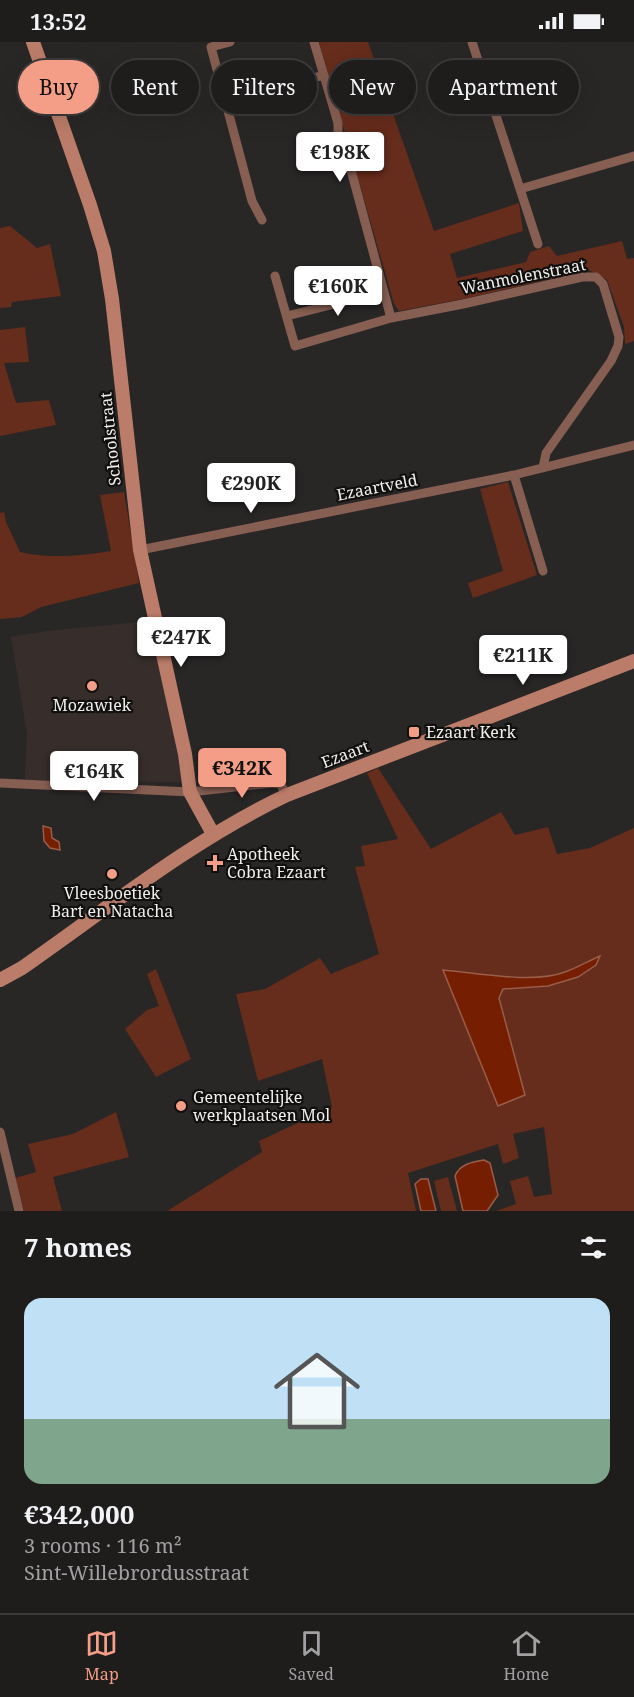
<!DOCTYPE html>
<meta charset="utf-8">
<style>
body{margin:0;font-family:"Noto Serif",serif;background:#272525;color:#f1f3f6;height:100vh;display:flex;flex-direction:column;font-size:22px;white-space:nowrap}
*{box-sizing:border-box;margin:0}
p{font-size:20px;color:#a1a1a3}
.icon{flex:none;width:33px;height:33px;fill:none;stroke:currentColor;stroke-width:2;stroke-linecap:round;stroke-linejoin:round}
.map{position:relative;height:1169px;overflow:hidden}
.side{display:flex;flex-direction:column;background:#1f1c1c;flex:1}
.side>*{flex:none}
.top-card{position:absolute;left:18px;top:18px;width:598px;height:54px;display:flex;gap:12px}
.price{position:absolute;translate:-50% -51px;padding:0 14px;border-radius:6px;background:#fff;color:#222;font-size:20px;line-height:39px;filter:drop-shadow(0 2px 3px #0008)}
.price::after{content:'';position:absolute;left:50%;top:36px;width:18px;height:14px;margin-left:-9px;background:inherit;clip-path:polygon(0 0,100% 0,50% 100%)}
.price.selected{background:#f49e87;color:#111}
ul{padding:0;list-style:none}
li{display:grid;align-content:center;gap:12px;height:318px;padding:0 24px}
li span{display:grid;place-items:center;height:186px;border-radius:18px;color:#555}
li>.icon{margin-inline-start:auto}
span .icon{width:108px;height:108px;fill:#fffc;stroke-width:1}
li b{font-size:26px}
h2{display:flex;justify-content:space-between;align-items:center;height:72px;padding:0 24px;font-size:26px}
.chip{padding:0 21px;border-radius:27px;background:#1f1c1c;box-shadow:0 6px 24px #0002,0 0 0 2px #3c3a3b;font-size:21px;line-height:54px}
.chip.selected{background:#f49e87;color:#111}
.status{display:flex;justify-content:space-between;align-items:center;height:42px;padding:0 30px;background:#1f1c1c;direction:ltr}
.status svg{height:16px;fill:currentColor}
.tabs{display:flex;justify-content:space-around;align-items:center;height:84px;border-top:2px solid #3c3a3b;background:#1f1c1c;font-size:16px;color:#a1a1a3}
.tabs a{display:grid;justify-items:center;gap:3px}
.tabs .selected{color:#f49e87}
.map>svg:first-child{display:block}
</style>
<div class="status"><b>13:52</b><svg viewBox="0 0 49 12"><path d="M0 12V9h3v3zM5 12V6h3v6zM10 12V3h3v9zM15 12V0h3v12zM26 1h20v11H26zM47 4h2v5h-2z"/></svg></div>
<div class="map">
<svg width="634" height="1169" viewBox="0 0 634 1169">
<rect width="100%" height="100%" fill="#292626"/>
<path fill="#372e2b" d="M149 579 181 711 183 737H180V740L95 739 94 742 25 738 27 692 11 595 47 589Z"/>
<path fill="#662c1c" fill-rule="evenodd" d="M319 0H368L434 189 519 161 523 189 450 212 457 236 526 220 530 210 549 204 557 214 622 199 627 217 634 216V299L625 302 624 285 607 238 589 228 463 257 399 269 394 262Z
M10 184 37 206 50 202 61 254 12 260 11 265 0 266V186Z
M25 285 29 320 4 321 16 361 49 358 56 383 0 394V288Z
M508 440 537 533 473 556 468 541 503 529 480 447Z
M124 450 139 541 41 565 22 575 0 577V471L4 470 6 480 20 510C53 517 78 514 111 509L100 453Z
M378 726 431 807 501 770 515 793 548 785 557 812 590 806 634 786V1169H496L516 1162 510 1139 528 1134 534 1155 552 1152 544 1085 513 1092 519 1116 503 1122 498 1102 408 1131 416 1169H167L262 1110 259 1099 332 1065 322 1017 258 1039 236 952 265 947 320 916 331 932 379 912 355 825 365 824 361 804 398 797 367 731ZM599 914 548 944 503 947 498 955 525 1053 443 928C480 932 530 942 565 930 576 926 588 919 599 914Z
M156 927 191 1017 156 1035 125 987 147 968 159 964 147 932Z
M116 1070 129 1115 53 1135 62 1169H24L15 1136 36 1130 28 1102 73 1092Z
M448 1135 457 1169H441L434 1139Z"/>
<path fill="#751e02" stroke="#9a5d49" stroke-width="1.5" d="M43 784 51 786 52 796 59 800 60 808 50 806 44 799Z
M600 914 596 923 578 935 548 944 503 947 499 956 525 1053 498 1064 443 928C478 931 533 942 565 930 577 926 588 919 600 914Z
M484 1118 490 1121 498 1153 487 1169H463L455 1134C460 1122 472 1120 484 1118Z
M421 1137H428L436 1169H421L415 1142Z"/>
<g fill="none" stroke-linecap="round" stroke-linejoin="round">
<path stroke="#865e52" stroke-width="9" d="M230 0 211 5 252 159 262 178
M314 0 338 81V96L343 116 351 128 391 276
M472 0 538 202
M226 61 324 33
M520 147 634 114
M275 234 295 304 391 276 463 262 582 235H596L603 242 619 295 618 304 611 319 546 411 543 426
M287 274 382 250
M514 433 543 529
M140 508 514 433 634 403
M0 741 190 750 273 741 280 742 287 753
M0 1090 19 1169"/>
<path stroke="#bc7c6a" stroke-width="14" d="M33 0 90 163 104 209 112 257 140 508 185 712 190 750 213 792
M0 938 22 926C108 866 192 798 287 753L634 619"/>
</g>
<g fill="#f49e87" stroke="#11100f" stroke-width="2">
<circle cx="92" cy="644" r="6"/>
<rect x="408" y="684" width="12" height="12" rx="3"/>
<path d="M212 812h6v6h6v6h-6v6h-6v-6h-6v-6h6z"/>
<circle cx="112" cy="832" r="6"/>
<circle cx="181" cy="1064" r="6"/>
</g>
<g text-anchor="middle" stroke-width="4.5" stroke-linejoin="round" paint-order="stroke">
<g font-size="16" fill="#f1efee" stroke="#11100f">
<text transform="translate(523 234) rotate(-11)" y="6">Wanmolenstraat</text>
<text transform="translate(110 397) rotate(-96)" y="6">Schoolstraat</text>
<text transform="translate(377 445) rotate(-11)" y="6">Ezaartveld</text>
<text transform="translate(345 712) rotate(-21)" y="6">Ezaart</text>
</g>
<g font-size="16" fill="#f1efee" stroke="#11100f" text-anchor="start">
<text x="92" y="669" text-anchor="middle">Mozawiek</text>
<text x="426" y="696">Ezaart Kerk</text>
<text x="227" y="818">Apotheek<tspan x="227" dy="18">Cobra Ezaart</tspan></text>
<text x="112" y="857" text-anchor="middle">Vleesboetiek<tspan x="112" dy="18">Bart en Natacha</tspan></text>
<text x="193" y="1061">Gemeentelijke<tspan x="193" dy="18">werkplaatsen Mol</tspan></text>
</g>
</g>
</svg>
<b class="price" style="left:340px;top:141px">€198K</b>
<b class="price" style="left:338px;top:275px">€160K</b>
<b class="price" style="left:251px;top:472px">€290K</b>
<b class="price" style="left:181px;top:626px">€247K</b>
<b class="price" style="left:523px;top:644px">€211K</b>
<b class="price selected" style="left:242px;top:757px">€342K</b>
<b class="price" style="left:94px;top:760px">€164K</b>
<div class="top-card">
<a class="chip selected">Buy</a>
<a class="chip">Rent</a>
<a class="chip">Filters</a>
<a class="chip">New</a>
<a class="chip">Apartment</a>
</div>
</div>
<section class="side">
<h2>7 homes<svg class="icon" aria-label="filters" viewBox="0 0 24 24"><path d="M4 7h16M4 17h16"/><circle cx="9" cy="7" r="2"/><circle cx="15" cy="17" r="2"/></svg></h2>
<ul>
<li><span style="background:linear-gradient(#bfe0f5 65%,#7fa58c 0)"><svg class="icon" aria-label="home" viewBox="0 0 24 24"><path d="M3 11l9-7 9 7M6 9v11h12V9"/></svg></span><div><b>€342,000</b><p>3 rooms · 116 m²</p><p>Sint-Willebrordusstraat</p></div></li>
</ul>
</section>
<nav class="tabs">
<a class="selected"><svg class="icon" aria-label="map" viewBox="0 0 24 24"><path d="M3 6l6-2 6 2 6-2v14l-6 2-6-2-6 2zM9 4v14M15 6v14"/></svg>Map</a>
<a><svg class="icon" aria-label="saved" viewBox="0 0 24 24"><path d="M7 4h10v16l-5-4-5 4z"/></svg>Saved</a>
<a><svg class="icon" aria-label="home" viewBox="0 0 24 24"><path d="M3 11l9-7 9 7M6 9v11h12V9"/></svg>Home</a>
</nav>
